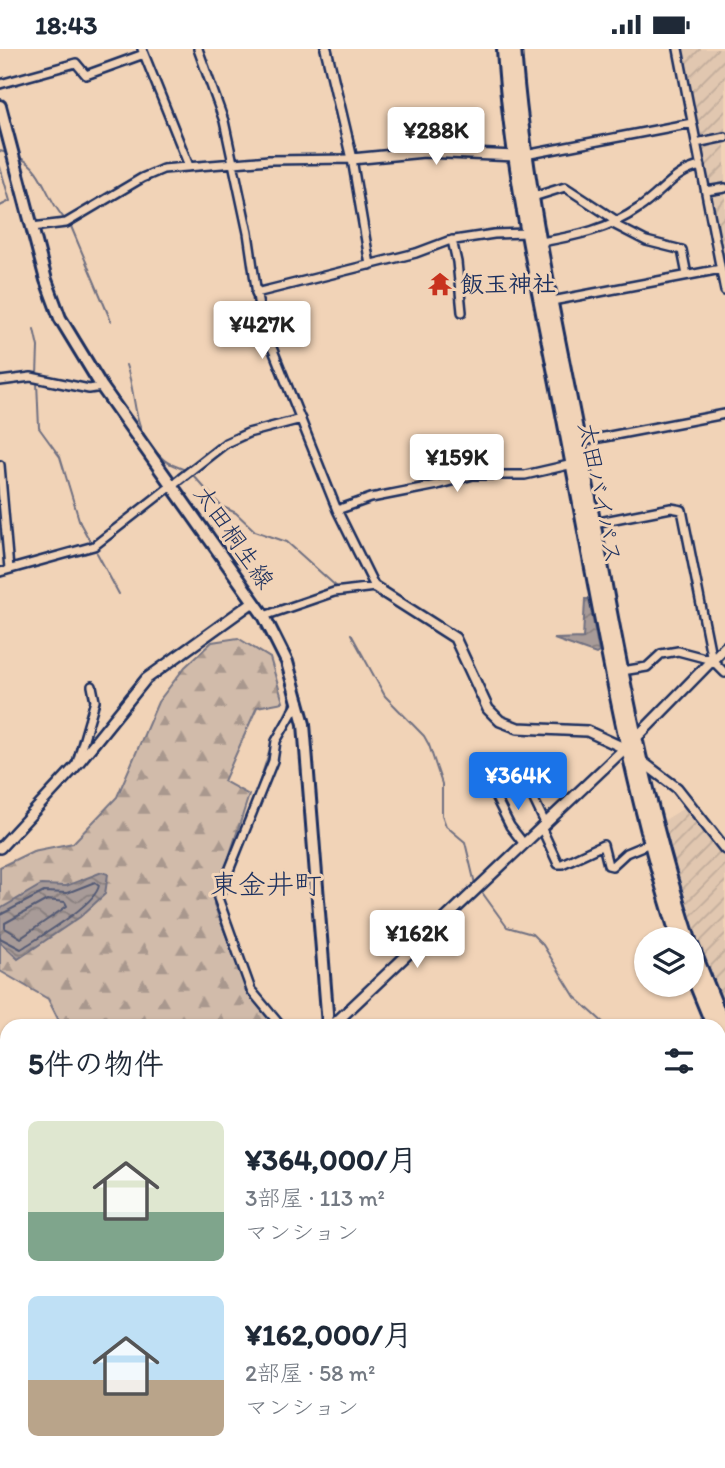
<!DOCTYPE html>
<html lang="ja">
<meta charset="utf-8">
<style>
body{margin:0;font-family:Itim,"Klee One",sans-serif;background:#f6f6f7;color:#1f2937;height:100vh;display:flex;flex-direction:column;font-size:26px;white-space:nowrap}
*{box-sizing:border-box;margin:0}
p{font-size:23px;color:#747a83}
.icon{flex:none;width:38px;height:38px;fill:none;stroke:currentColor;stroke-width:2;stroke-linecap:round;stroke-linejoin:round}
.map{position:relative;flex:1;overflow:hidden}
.side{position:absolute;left:0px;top:970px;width:726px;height:450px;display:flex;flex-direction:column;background:#fff;border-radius:21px 21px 0 0;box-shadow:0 2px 5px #0004}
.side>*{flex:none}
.controls{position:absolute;left:634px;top:878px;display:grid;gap:14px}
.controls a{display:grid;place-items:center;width:70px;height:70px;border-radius:50%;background:#fff;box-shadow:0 2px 5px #0004;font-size:35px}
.price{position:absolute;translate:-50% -60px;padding:0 16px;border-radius:7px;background:#fff;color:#222;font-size:23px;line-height:46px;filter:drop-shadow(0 2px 4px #0008)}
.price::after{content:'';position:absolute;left:50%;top:42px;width:21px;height:16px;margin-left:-10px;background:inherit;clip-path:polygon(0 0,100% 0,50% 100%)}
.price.selected{background:#1a73e8;color:#fff}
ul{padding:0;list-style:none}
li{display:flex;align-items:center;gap:21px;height:175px;padding:0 28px}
li span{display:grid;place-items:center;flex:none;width:196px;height:140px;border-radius:10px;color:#555}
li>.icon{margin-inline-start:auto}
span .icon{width:84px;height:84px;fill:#fffc;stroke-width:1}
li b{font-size:30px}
h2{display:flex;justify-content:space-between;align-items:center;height:84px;padding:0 28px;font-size:30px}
.status{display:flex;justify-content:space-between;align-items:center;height:49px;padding:0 35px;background:#fff;direction:ltr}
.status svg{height:19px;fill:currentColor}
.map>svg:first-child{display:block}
</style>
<div class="status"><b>18:43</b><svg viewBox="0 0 49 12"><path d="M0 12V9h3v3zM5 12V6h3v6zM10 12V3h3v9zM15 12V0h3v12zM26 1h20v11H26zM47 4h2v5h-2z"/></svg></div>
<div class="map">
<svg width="725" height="1419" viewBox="0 0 725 1419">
<defs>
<pattern id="industrial-furrows" width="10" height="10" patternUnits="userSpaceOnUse" patternTransform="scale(1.75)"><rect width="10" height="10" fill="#e1c7b0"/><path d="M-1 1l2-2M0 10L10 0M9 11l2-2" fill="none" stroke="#c0ab9a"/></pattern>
<pattern id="forest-firs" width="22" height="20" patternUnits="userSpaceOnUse" patternTransform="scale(1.75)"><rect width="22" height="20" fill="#d1bbaa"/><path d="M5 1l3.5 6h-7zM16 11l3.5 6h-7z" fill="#a9988e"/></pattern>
<pattern id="water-waves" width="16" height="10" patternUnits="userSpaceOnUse" patternTransform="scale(1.75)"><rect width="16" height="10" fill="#a89b98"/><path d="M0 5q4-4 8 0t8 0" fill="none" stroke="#887f7f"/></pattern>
</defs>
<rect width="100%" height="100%" fill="#f1d3b7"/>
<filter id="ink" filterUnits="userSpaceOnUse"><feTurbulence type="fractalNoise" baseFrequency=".0143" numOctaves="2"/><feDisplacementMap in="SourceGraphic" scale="14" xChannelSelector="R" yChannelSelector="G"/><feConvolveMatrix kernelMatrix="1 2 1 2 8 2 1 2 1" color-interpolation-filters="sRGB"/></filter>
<g filter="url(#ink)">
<path fill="url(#industrial-furrows)" d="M684 0H725V219Z
M687 757 725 808V959L704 908 662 773Z"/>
<path fill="url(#forest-firs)" stroke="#767584" stroke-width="2" d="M238 589 270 609 283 653 257 658 224 732 249 746 214 855 248 943 273 976H61L48 950 0 922V818L33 802 73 794 117 748 158 653 185 618 212 593Z
M0 1305 7 1315V1384L0 1386Z"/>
<path fill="url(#water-waves)" stroke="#707081" stroke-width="2" d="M585 550H589L599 603 596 605 554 590 583 589Z
M102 823 108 825 105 845 80 868 18 910 0 893V860L41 836 66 837Z"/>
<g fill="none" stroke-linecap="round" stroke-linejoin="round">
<path stroke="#535a75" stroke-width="2" d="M47 851 65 853 67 857 21 889 5 879V874Z
M0 866 44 843 67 844 95 833 99 836C97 855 38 889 21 900L0 889"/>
<path stroke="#707081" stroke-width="2" d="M0 102 7 104
M20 109C43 118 48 155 66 171
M0 118 10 152 0 157
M70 175 111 272
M34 280 38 298 37 327
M126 316C139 353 129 379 163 410 169 416 180 418 187 422
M37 333 39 379 60 408 80 474 91 494
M192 425 221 457 236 464 255 482 287 493 338 539
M97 504 119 545
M261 579 281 612 286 627
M351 585 385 647 424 687 429 696 442 735V766L446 777 465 793 475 835
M274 689 291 653 290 643
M254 749 271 698
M246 771 214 855 248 943 275 976
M481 842 507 878 532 885 543 896 575 948 606 976
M719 1017 725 1030
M719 1136 725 1142
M254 1412 256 1419"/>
<g stroke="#1b2f5e" stroke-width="12">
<path id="minor" d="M142 0 189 117
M198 0 224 72 248 184 259 259 269 291 337 461 375 538 334 543 264 567
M678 0 725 242
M0 35 76 14 86 26 144 5
M696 94 725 88
M525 106 692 74
M706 142 725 139
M533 148 565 138 617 172
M613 175 646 192 682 201 687 226
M32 178 66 174 142 129 163 120 269 111 352 110 370 216
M452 191 457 213 462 263
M541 193C576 187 609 180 639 159 662 144 674 122 701 117
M256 244 416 204 448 192 494 185 530 184
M552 252 721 220
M0 332 31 328 89 340 102 338
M578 393 725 365
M0 416 9 520
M337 461 371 449 437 436 473 426H525L573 415
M594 474 671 459 682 461 712 611
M0 523 94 497 226 394 248 384 301 370
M622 622 647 618 661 605 678 602 712 611 725 624
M76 717 95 652 92 637
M528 738 545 774
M493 743 510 777 524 795
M541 778 558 815H562L603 796 608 816 612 817 626 804 650 794
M280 976 251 941 218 849 273 712 276 692 299 652
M0 1223H7
M444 1412 445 1419
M450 1412 452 1419
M41 1419V1412
M114 1419 116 1412
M222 1419 223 1412
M425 1419 430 1412"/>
</g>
<g stroke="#1b2f5e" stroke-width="14">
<path id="tertiary" d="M326 0 352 110 424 103 516 107
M375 538 455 589 488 660 500 672 518 679 587 682 626 700
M640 711 677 739 725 800
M0 799 75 718 146 630 253 553
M333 976 641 684 725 598
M719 1283 725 1285"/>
</g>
<g stroke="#1b2f5e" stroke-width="16">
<path id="secondary" d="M0 57 46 231 60 269 102 338 264 567 287 613 304 675 328 976
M279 1419 281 1412"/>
</g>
<g stroke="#1b2f5e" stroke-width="18">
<path id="trunk" d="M504 0C512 131 544 262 568 391 600 559 627 728 679 891
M514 0C524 138 556 276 582 412 612 573 638 735 689 891
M691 896 725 980
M691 922 713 976
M719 991 725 1005"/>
</g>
<use href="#minor" stroke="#f1d3b7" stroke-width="7"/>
<use href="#tertiary" stroke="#f1d3b7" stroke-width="9"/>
<use href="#secondary" stroke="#f1d3b7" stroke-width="10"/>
<use href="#trunk" stroke="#f1d3b7" stroke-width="12"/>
</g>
</g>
<defs>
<g id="temple-bare" transform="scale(1.89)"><path d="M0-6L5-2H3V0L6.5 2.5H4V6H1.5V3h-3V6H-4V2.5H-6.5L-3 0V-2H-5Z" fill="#c8321e" stroke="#f1d3b7" stroke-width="2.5" paint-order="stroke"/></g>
</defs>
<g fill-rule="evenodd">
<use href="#temple-bare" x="440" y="235"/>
</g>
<g text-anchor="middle" stroke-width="6" stroke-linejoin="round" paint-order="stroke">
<g font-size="24" font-weight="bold" fill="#1b2f5e" stroke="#f1d3b7" text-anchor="start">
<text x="460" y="243">飯玉神社</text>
</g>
<g font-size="24" fill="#1b2f5e" stroke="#f1d3b7">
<text transform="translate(600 444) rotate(79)" y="8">太田バイパス</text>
<text transform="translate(234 488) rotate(55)" y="8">太田桐生線</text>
</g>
<g font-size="28" fill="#1b2f5e" stroke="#f1d3b7">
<text x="266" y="845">東金井町</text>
</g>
</g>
</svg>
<div class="controls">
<a><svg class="icon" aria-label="layers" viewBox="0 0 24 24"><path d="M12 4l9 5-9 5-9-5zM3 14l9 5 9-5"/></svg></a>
</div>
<b class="price" style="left:436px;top:118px">¥288K</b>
<b class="price" style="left:262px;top:312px">¥427K</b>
<b class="price" style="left:457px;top:445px">¥159K</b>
<b class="price selected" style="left:518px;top:763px">¥364K</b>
<b class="price" style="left:417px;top:921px">¥162K</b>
<section class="side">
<h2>5件の物件<svg class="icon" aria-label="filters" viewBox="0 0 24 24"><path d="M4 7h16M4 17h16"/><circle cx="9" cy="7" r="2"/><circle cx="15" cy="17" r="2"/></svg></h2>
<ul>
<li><span style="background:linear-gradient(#dfe7d0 65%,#7fa58c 0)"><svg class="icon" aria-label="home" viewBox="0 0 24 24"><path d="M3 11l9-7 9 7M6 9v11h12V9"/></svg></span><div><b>¥364,000/月</b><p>3部屋 · 113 m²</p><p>マンション</p></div></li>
<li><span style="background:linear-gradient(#bfe0f5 60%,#b9a48a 0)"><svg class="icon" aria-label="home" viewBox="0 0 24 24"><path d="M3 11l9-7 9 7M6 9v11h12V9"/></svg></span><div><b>¥162,000/月</b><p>2部屋 · 58 m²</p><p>マンション</p></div></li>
</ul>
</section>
</div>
